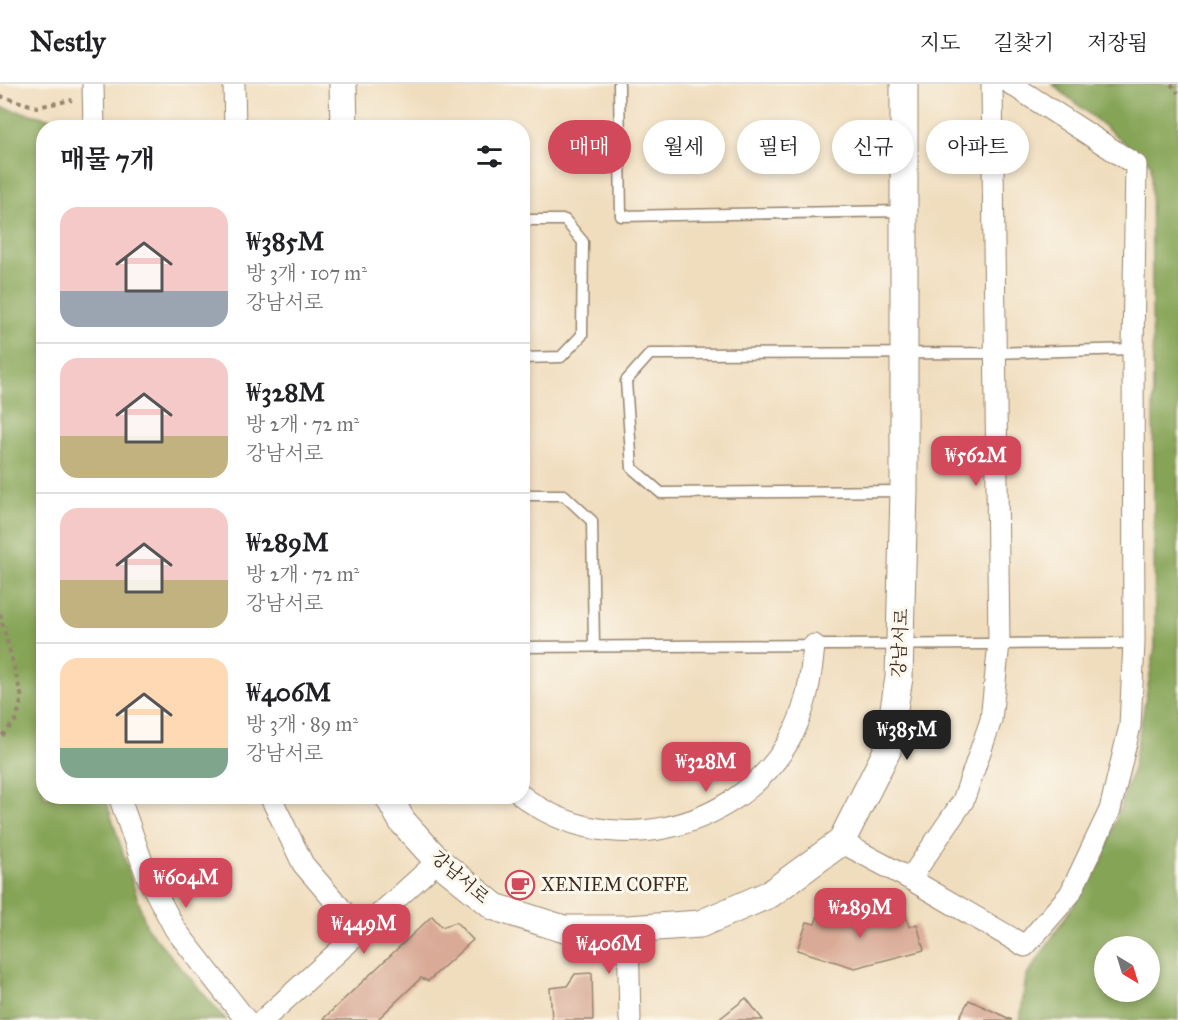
<!DOCTYPE html>
<html lang="ko">
<meta charset="utf-8">
<style>
body{margin:0;font-family:"IM FELL Great Primer","Noto Serif KR",serif;background:#f2f2f2;color:#202124;height:100vh;display:flex;flex-direction:column;font-size:22px;white-space:nowrap}
*{box-sizing:border-box;margin:0}
p{font-size:20px;color:#757577}
.icon{flex:none;width:33px;height:33px;fill:none;stroke:currentColor;stroke-width:2;stroke-linecap:round;stroke-linejoin:round}
.map{position:relative;flex:1;overflow:hidden}
.panel{position:absolute;left:36px;top:36px;width:494px;height:684px;display:flex;flex-direction:column;background:#fff;border-radius:24px;box-shadow:0 3px 9px #0003}
.panel>*{flex:none}
.hud{position:absolute;left:548px;top:36px;width:540px;height:54px;display:flex;gap:12px}
.needle{width:39px;rotate:142deg}
.fabs{position:absolute;left:1094px;top:852px;display:grid;gap:12px}
.fabs a{display:grid;place-items:center;width:66px;height:66px;border-radius:50%;background:#fff;box-shadow:0 3px 9px #0003;font-size:30px}
.price{position:absolute;translate:-50% -51px;padding:0 14px;border-radius:12px;background:#d1495b;color:#fff;font-size:20px;line-height:39px;filter:drop-shadow(0 2px 3px #0008)}
.price::after{content:'';position:absolute;left:50%;top:36px;width:18px;height:14px;margin-left:-9px;background:inherit;clip-path:polygon(0 0,100% 0,50% 100%)}
.price.active{background:#222;color:#fff}
ul{padding:0;list-style:none}
li{display:flex;align-items:center;gap:18px;height:150px;padding:0 24px}
li+li{border-top:2px solid #e0e0e0}
li span{display:grid;place-items:center;flex:none;width:168px;height:120px;border-radius:18px;color:#555}
li>.icon{margin-inline-start:auto}
span .icon{width:72px;height:72px;fill:#fffc;stroke-width:1}
li b{font-size:26px}
h2{display:flex;justify-content:space-between;align-items:center;height:72px;padding:0 24px;font-size:26px}
.tag{padding:0 21px;border-radius:27px;background:#fff;box-shadow:0 3px 9px #0003;font-size:21px;line-height:54px}
.tag.active{background:#d1495b;color:#fff}
header{display:flex;align-items:center;gap:36px;box-sizing:border-box;height:84px;padding:0 30px;background:#fff;border-bottom:2px solid #e0e0e0}
header strong{font-size:28px}
nav{display:flex;gap:33px;margin-inline-start:auto;font-size:21px}
.map>svg:first-child{display:block}
</style>
<header>
<strong>Nestly</strong>
<nav><a>지도</a><a>길찾기</a><a>저장됨</a></nav>
</header>
<div class="map">
<svg width="1178" height="936" viewBox="0 0 1178 936">
<rect width="100%" height="100%" fill="#fbf7ec"/>
<filter id="ink" filterUnits="userSpaceOnUse"><feTurbulence type="fractalNoise" baseFrequency=".0167" numOctaves="2"/><feDisplacementMap in="SourceGraphic" scale="12" xChannelSelector="R" yChannelSelector="G"/><feConvolveMatrix kernelMatrix="1 2 1 2 8 2 1 2 1" color-interpolation-filters="sRGB"/></filter>
<filter id="wash" filterUnits="userSpaceOnUse"><feTurbulence type="fractalNoise" baseFrequency=".008" numOctaves="4" result="noise"/><feDisplacementMap in="SourceGraphic" scale="24" xChannelSelector="R" yChannelSelector="G"/><feGaussianBlur stdDeviation="1.35" result="paint"/><feColorMatrix in="noise" values="0 0 0 0 0 0 0 0 0 0 0 0 0 0 0 0 0 1.4 0 .05"/><feComposite in="paint" operator="in"/></filter>
<g filter="url(#wash)">
<rect width="100%" height="100%" fill="#f0ddbe"/>
<path fill="#86a456" stroke="#60673a" stroke-width="1.5" fill-rule="evenodd" d="M1052 0H1178V936H1020L1026 893 1103 776 1133 684 1155 563 1151 80ZM1104 862H1149V908H1104Z
M0 23 74 40V43L44 44V712L105 713 147 844 226 936H0Z"/>
<g id="blocks">
<path fill="#d9aa96" d="M820 825 861 839 904 826 909 843 917 840 924 866 855 884 797 866 807 838 815 840Z
M432 832 442 843 456 838 473 856 428 897 421 894 377 936H322Z
M592 889 593 936H552L550 904 567 902 575 890Z
M746 914 763 936H718Z
M969 916 1012 936H958Z"/>
</g>
</g>
<g filter="url(#ink)">
<use href="#blocks" fill-opacity="0" stroke="#96846e" stroke-width="1.5"/>
<g fill="none" stroke-linecap="round" stroke-linejoin="round">
<g stroke="#96846e" stroke-width="13">
<path id="service" d="M619 0 621 132 903 127
M522 136H565L583 158 582 251 561 273 522 274
M904 407 661 409 632 384 626 297 650 270 994 269 1133 265
M522 411H564L592 437 594 562
M522 563 1134 559"/>
</g>
<g stroke="#96846e" stroke-width="23">
<path id="minor" d="M93 0 94 44
M234 0 235 44
M119 712 147 792 175 845 246 936
M270 712 303 780 361 848
M522 712C606 777 735 749 789 657 806 627 811 595 814 561
M841 758 910 795 1025 862 1070 810 1110 726 1130 642 1134 559 1133 265 1136 81 1011 0
M910 795 963 717 991 636 999 559 992 0
M628 845 630 936
M263 936 438 777"/>
</g>
<g stroke="#96846e" stroke-width="29">
<path id="tertiary" d="M343 0 344 44
M388 712 402 737 438 777 495 823 564 845H628L700 840 770 810 841 758 887 667 899 594 904 407V0"/>
</g>
<path stroke="#96846e" stroke-width="4" stroke-dasharray="4.5 4.5" stroke-linecap="butt" d="M1171 0 1178 9
M0 12 37 23 72 16
M0 530 22 614 16 636 0 654"/>
<use href="#service" stroke="#fff" stroke-width="10"/>
<use href="#minor" stroke="#fff" stroke-width="21"/>
<use href="#tertiary" stroke="#fff" stroke-width="27"/>
</g>
</g>
<defs>
<g id="cafe-ring" transform="scale(1.5)"><circle r="9.5" fill="#fbf7ec" stroke="#d1495b" stroke-width="1.5"/><path d="M-5.5-4.5H6V0H3Q3 3.5 0 3.5H-2.5Q-5.5 3.5-5.5 0ZM3-3.2v2h1.7v-2ZM-6 4.5H4V6H-6Z" fill="#d1495b"/></g>
</defs>
<g fill-rule="evenodd">
<use href="#cafe-ring" x="520" y="801"/>
</g>
<g text-anchor="middle" stroke-width="6" stroke-linejoin="round" paint-order="stroke">
<g font-size="18" fill="#3b2a1e" stroke="#fbf7ec">
<text transform="translate(900 559) rotate(-87)" y="6">강남서로</text>
<text transform="translate(460 793) rotate(41)" y="6">강남서로</text>
</g>
<g font-size="18" fill="#3b2a1e" stroke="#fbf7ec" text-anchor="start">
<text x="541" y="807">XENIEM COFFE</text>
</g>
</g>
</svg>
<div class="fabs">
<a><svg class="needle" viewBox="-14 -14 28 28"><path d="M0-13l5 13h-10z" fill="#e53935"/><path d="M0 13l5-13h-10z" fill="#757577"/></svg></a>
</div>
<b class="price" style="left:976px;top:403px">₩562M</b>
<b class="price active" style="left:907px;top:677px">₩385M</b>
<b class="price" style="left:706px;top:709px">₩328M</b>
<b class="price" style="left:186px;top:825px">₩604M</b>
<b class="price" style="left:860px;top:855px">₩289M</b>
<b class="price" style="left:364px;top:871px">₩449M</b>
<b class="price" style="left:609px;top:891px">₩406M</b>
<div class="hud">
<a class="tag active">매매</a>
<a class="tag">월세</a>
<a class="tag">필터</a>
<a class="tag">신규</a>
<a class="tag">아파트</a>
</div>
<section class="panel">
<h2>매물 7개<svg class="icon" aria-label="filters" viewBox="0 0 24 24"><path d="M4 7h16M4 17h16"/><circle cx="9" cy="7" r="2"/><circle cx="15" cy="17" r="2"/></svg></h2>
<ul>
<li><span style="background:linear-gradient(#f6c9c9 70%,#9aa5b1 0)"><svg class="icon" aria-label="home" viewBox="0 0 24 24"><path d="M3 11l9-7 9 7M6 9v11h12V9"/></svg></span><div><b>₩385M</b><p>방 3개 · 107 m²</p><p>강남서로</p></div></li>
<li><span style="background:linear-gradient(#f6c9c9 65%,#c2b280 0)"><svg class="icon" aria-label="home" viewBox="0 0 24 24"><path d="M3 11l9-7 9 7M6 9v11h12V9"/></svg></span><div><b>₩328M</b><p>방 2개 · 72 m²</p><p>강남서로</p></div></li>
<li><span style="background:linear-gradient(#f6c9c9 60%,#c2b280 0)"><svg class="icon" aria-label="home" viewBox="0 0 24 24"><path d="M3 11l9-7 9 7M6 9v11h12V9"/></svg></span><div><b>₩289M</b><p>방 2개 · 72 m²</p><p>강남서로</p></div></li>
<li><span style="background:linear-gradient(#ffd9b3 75%,#7fa58c 0)"><svg class="icon" aria-label="home" viewBox="0 0 24 24"><path d="M3 11l9-7 9 7M6 9v11h12V9"/></svg></span><div><b>₩406M</b><p>방 3개 · 89 m²</p><p>강남서로</p></div></li>
</ul>
</section>
</div>
